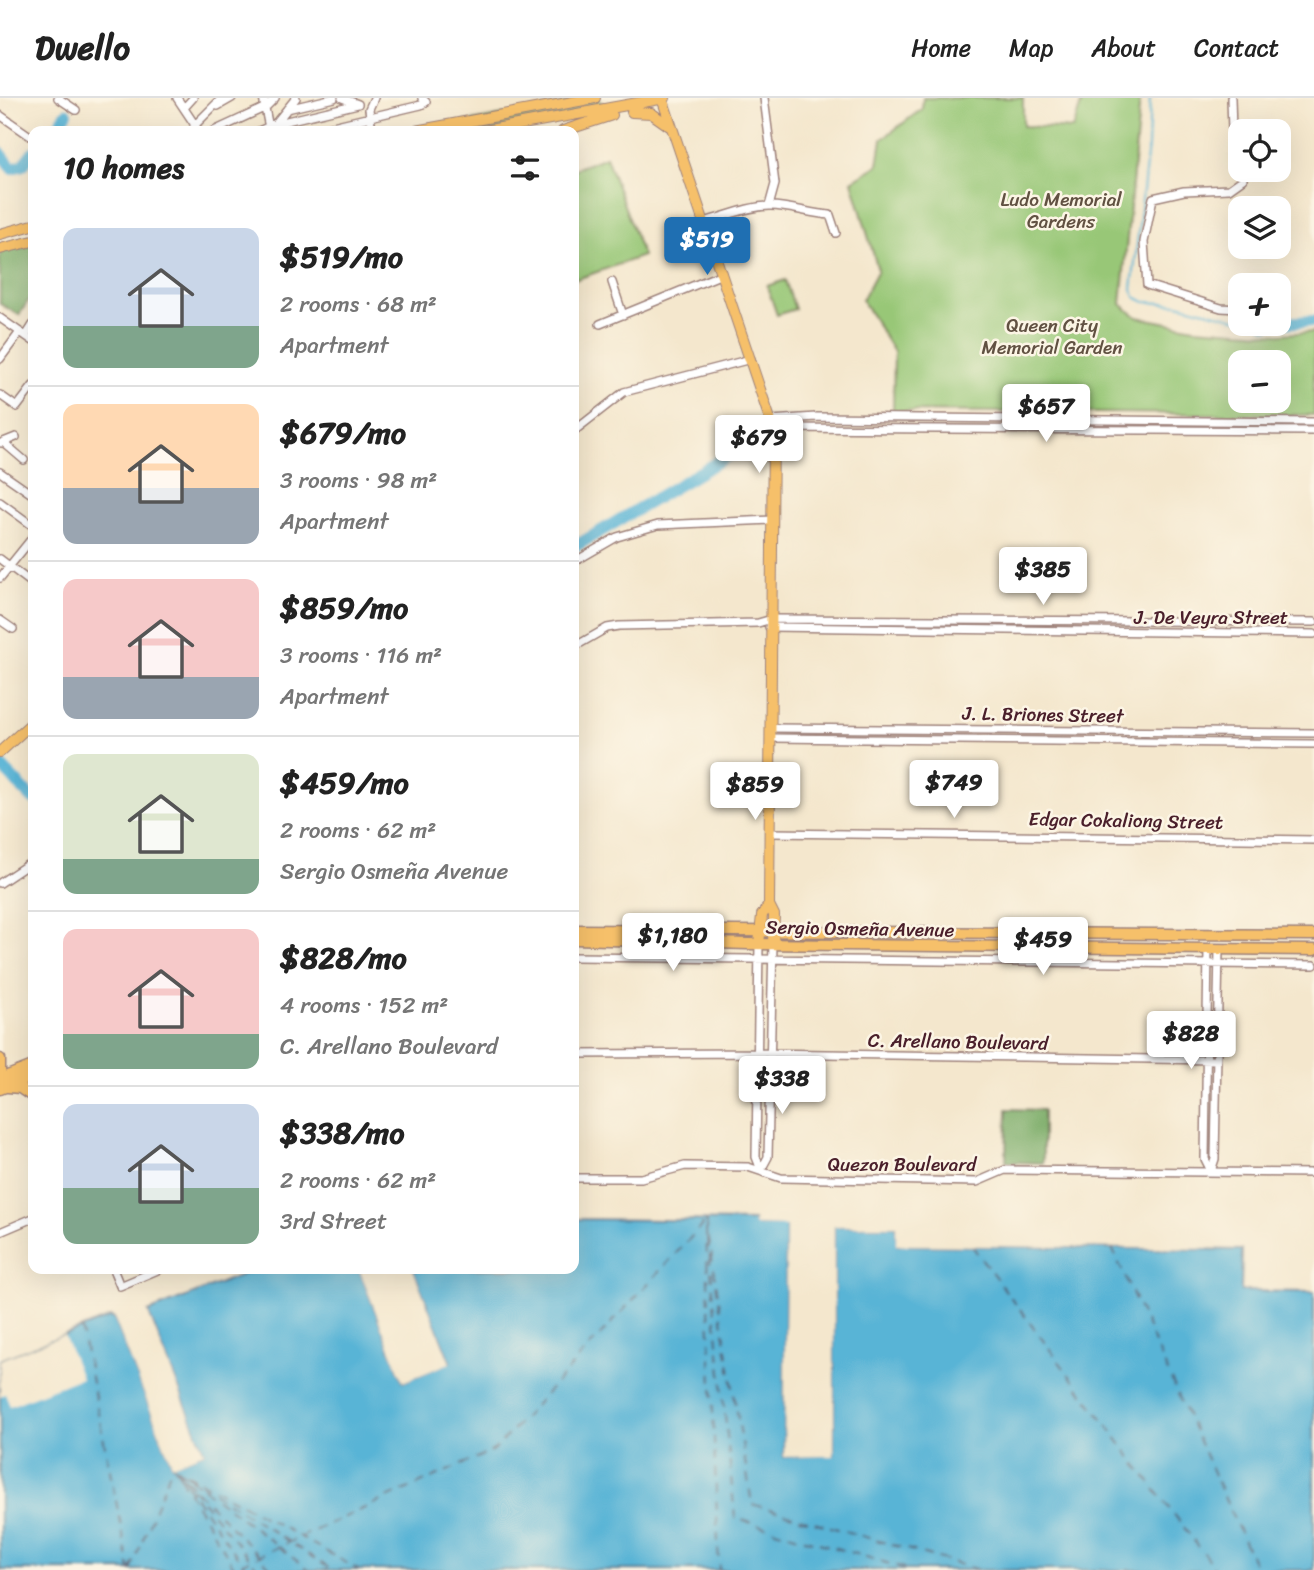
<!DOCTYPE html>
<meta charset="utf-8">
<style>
body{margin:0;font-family:Sriracha,sans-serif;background:#f6f6f6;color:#222;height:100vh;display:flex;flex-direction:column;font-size:26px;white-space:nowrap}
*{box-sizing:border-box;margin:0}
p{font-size:23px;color:#767676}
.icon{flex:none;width:38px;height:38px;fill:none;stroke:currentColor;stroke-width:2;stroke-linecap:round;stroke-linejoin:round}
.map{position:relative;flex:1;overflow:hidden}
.panel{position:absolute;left:28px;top:28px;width:551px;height:1148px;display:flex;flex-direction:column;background:#fff;border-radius:14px;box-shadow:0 7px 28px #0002}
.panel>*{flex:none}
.fabs{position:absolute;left:1228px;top:21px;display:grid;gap:14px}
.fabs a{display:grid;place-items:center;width:63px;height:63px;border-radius:14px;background:#fff;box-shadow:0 7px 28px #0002;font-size:35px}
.price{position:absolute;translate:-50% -60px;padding:0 16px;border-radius:7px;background:#fff;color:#222;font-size:23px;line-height:46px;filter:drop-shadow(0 2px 4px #0008)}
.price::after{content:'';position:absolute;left:50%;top:42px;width:21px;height:16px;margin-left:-10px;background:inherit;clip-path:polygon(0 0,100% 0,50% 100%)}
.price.active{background:#1f6fb2;color:#fff}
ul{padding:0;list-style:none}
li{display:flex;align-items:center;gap:21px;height:175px;padding:0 35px}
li+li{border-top:2px solid #e0e0e0}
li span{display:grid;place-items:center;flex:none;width:196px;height:140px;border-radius:14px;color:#555}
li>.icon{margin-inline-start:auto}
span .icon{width:84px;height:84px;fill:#fffc;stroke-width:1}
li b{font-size:30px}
h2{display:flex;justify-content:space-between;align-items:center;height:84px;padding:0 35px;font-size:30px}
header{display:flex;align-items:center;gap:42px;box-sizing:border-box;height:98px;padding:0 35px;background:#fff;border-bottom:2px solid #e0e0e0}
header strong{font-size:33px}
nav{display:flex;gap:38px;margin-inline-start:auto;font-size:24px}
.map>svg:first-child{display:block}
</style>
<header>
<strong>Dwello</strong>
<nav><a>Home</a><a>Map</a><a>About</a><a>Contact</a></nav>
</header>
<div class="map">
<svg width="1314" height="1472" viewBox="0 0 1314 1472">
<rect width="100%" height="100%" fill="#fcf5e5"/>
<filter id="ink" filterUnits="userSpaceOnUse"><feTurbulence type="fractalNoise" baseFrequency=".0143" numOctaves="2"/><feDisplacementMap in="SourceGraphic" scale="14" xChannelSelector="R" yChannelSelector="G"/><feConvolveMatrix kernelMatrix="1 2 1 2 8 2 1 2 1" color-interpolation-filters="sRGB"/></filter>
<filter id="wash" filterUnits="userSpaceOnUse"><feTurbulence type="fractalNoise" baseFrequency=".00686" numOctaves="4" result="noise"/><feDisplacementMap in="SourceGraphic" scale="28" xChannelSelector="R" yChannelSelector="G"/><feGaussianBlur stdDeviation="1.57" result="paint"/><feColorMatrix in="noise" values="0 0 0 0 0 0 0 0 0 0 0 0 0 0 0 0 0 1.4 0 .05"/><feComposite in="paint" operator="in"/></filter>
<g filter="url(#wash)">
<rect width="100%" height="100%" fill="#f4e7cd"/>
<path fill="#98c777" stroke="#717351" stroke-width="2" fill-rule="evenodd" d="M598 0 607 12 501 33H416Z
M923 0H1023V28L1073 31 1083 0H1140L1121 206 1137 219 1194 230 1280 236 1314 234V317L893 313 894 254 862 202 878 172 852 83 878 67 882 41 922 11ZM1241 264H1279V303H1241Z
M606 59 643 158 574 182V71Z
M785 182 795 211 777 217 767 188Z"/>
<path fill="#7aac68" stroke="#62664a" stroke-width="2" d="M33 144V196L19 217 0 206V151Z
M1007 1011 1043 1012V1065L1006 1064Z"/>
<path fill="#58b4d6" stroke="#516a80" stroke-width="2" d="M574 1121 754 1123 755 1127H786L784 1359 834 1357V1128H896L897 1147 1242 1152 1241 1193 1314 1194V1472H0V1262L111 1219 115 1222 172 1366 204 1354 148 1214 256 1171H359L403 1284 450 1264 413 1171H574Z"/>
<path fill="#f4e7cd" d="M755 1120 758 1124H787L790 1127 787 1356 830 1355 832 1125H898L900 1143 1208 1148V1151L896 1147V1128H834V1358L784 1359 786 1128 754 1127Z
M359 1171H362L405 1279 446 1263 410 1171H413L450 1265 403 1284Z
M146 1210 204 1354 172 1367 115 1222 118 1220 174 1362 199 1352 144 1215Z
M64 1237 81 1280 10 1308 5 1296 0 1298V1262Z"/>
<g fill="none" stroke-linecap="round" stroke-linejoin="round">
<path stroke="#58b4d6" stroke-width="2" d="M1150 0 1148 48 1132 191 1135 199 1145 204 1178 206 1241 222"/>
<path stroke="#58b4d6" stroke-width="12" d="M55 33 67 15
M0 54 12 70 23 67 33 54
M1279 225 1314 223
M1267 226H1268
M574 449 756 341
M0 667 33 701"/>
<path stroke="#4f5367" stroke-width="2" stroke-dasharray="9 7" stroke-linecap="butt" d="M706 1123 752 1406 979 1472
M706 1131 719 1472
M708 1141 735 1420 910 1472
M972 1148 1216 1472
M1112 1150 1257 1472
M81 1230 130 1472
M172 1367 359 1472
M175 1370 273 1472
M178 1371 309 1472
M177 1373 247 1472
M187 1377 332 1472
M182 1378 259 1472
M180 1379 236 1472
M0 1471 2 1472
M131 1472 172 1368
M227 1472 494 1352 706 1123"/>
</g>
</g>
<g filter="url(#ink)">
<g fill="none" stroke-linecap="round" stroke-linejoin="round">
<g stroke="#9f837c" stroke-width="10">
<path id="minor" d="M58 0 76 12
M177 0 199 33
M263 0 269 30
M342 0 358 6
M764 0 775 86 769 108
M1231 0 1232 33 1241 63
M218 8 232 0
M184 10 193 0
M287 11 334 0
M0 17 33 40
M275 26 296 0
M194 28 222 0
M214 33 266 9 275 0
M259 33 274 26 358 6
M311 33 421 7 426 4 422 0
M372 33 369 11 374 0
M704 124C724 119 749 108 770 108 791 108 810 116 830 117L836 135
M612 184 623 217
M1238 211 1221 210 1147 187 1144 144 1153 100 1184 93 1229 91 1243 81V72
M0 220 33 243
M600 226 722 176
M26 238 33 227
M0 261 20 234
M0 297 17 309 33 288
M771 322 816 319 1314 324
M773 330 1314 333
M574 333 624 294 751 261
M3 344 24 362
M1 345 16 339
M0 374 33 397
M0 404 33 428
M0 461 33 486
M574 464 617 439 658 427 773 422
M0 480 33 439
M0 522 13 531
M769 529 1314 536
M574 549 607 530 619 528 758 525 772 521 1314 524
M771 630 1314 635
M771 640 1314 646
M770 735 1314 742
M0 785 27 767 33 773
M759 846 756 1059 761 1072
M1208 851 1205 1061 1211 1073
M574 859 1314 867
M574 956 759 955 1216 962
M761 1072 768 1059 773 846
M1211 1073 1215 1061 1219 851
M574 1080H641L685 1068 748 1069 781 1080 977 1084 1005 1072 1314 1075
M0 1134 33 1120
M113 1171 120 1188 160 1171"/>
</g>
<g stroke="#9f837c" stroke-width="12">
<path id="major" d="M662 0 773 330 769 807 774 817 773 846
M632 14 651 15 671 29
M415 33 595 0
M484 33 665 0
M563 33 612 17
M0 136 33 127
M0 151 33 143
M0 654 33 624
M759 846 762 817 769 807"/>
</g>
<g stroke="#9f837c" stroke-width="13">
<path id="highway" d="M574 832 1314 837
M574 841 748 846 1314 852
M0 961V974
M0 981 33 968
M8 989 20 990 32 998
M0 991 33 978"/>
</g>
<use href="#minor" stroke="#fff" stroke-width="7"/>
<use href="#major" stroke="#f6c06b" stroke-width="10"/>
<use href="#highway" stroke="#f6c06b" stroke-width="10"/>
</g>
</g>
<g text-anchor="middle" stroke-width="5" stroke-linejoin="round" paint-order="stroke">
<g font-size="19" fill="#615142" stroke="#fcf5e5">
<text x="1061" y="108">Ludo Memorial<tspan x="1061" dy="22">Gardens</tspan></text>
<text x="1052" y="234">Queen City<tspan x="1052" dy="22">Memorial Garden</tspan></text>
</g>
<g font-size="19" fill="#4a1f2b" stroke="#fcf5e5">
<text x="1211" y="526">J. De Veyra Street</text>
<text transform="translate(1043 616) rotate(1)" y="7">J. L. Briones Street</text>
<text transform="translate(1126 722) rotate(1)" y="7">Edgar Cokaliong Street</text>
<text transform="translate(860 830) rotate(1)" y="7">Sergio Osmeña Avenue</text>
<text transform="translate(958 943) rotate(1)" y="7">C. Arellano Boulevard</text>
<text x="902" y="1073">Quezon Boulevard</text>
</g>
</g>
</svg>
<div class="fabs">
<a><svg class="icon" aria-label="locate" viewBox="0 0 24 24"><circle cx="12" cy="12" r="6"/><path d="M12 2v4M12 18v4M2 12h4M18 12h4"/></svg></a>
<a><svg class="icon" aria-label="layers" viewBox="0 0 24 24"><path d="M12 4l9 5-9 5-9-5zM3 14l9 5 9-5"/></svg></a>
<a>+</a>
<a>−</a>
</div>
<b class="price active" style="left:707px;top:179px">$519</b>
<b class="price" style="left:1046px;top:346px">$657</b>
<b class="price" style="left:759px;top:377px">$679</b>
<b class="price" style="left:1043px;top:509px">$385</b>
<b class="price" style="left:954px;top:722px">$749</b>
<b class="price" style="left:755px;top:724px">$859</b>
<b class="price" style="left:673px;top:875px">$1,180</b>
<b class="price" style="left:1043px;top:879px">$459</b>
<b class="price" style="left:1191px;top:973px">$828</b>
<b class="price" style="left:782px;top:1018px">$338</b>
<section class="panel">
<h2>10 homes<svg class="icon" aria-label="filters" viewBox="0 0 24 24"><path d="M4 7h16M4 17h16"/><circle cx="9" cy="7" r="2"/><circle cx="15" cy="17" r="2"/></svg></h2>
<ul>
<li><span style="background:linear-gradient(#c9d6e8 70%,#7fa58c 0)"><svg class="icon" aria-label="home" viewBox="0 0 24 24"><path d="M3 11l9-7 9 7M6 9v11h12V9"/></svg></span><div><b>$519/mo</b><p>2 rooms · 68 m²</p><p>Apartment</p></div></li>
<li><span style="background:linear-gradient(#ffd9b3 60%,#9aa5b1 0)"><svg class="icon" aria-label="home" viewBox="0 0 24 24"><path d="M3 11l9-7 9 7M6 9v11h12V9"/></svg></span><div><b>$679/mo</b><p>3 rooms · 98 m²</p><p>Apartment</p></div></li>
<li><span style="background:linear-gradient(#f6c9c9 70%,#9aa5b1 0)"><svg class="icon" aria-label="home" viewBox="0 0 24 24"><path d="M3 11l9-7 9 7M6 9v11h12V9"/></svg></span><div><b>$859/mo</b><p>3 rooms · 116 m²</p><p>Apartment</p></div></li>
<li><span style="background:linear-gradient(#dfe7d0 75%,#7fa58c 0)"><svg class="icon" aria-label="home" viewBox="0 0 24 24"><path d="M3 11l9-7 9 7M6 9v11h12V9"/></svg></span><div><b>$459/mo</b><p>2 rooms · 62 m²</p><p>Sergio Osmeña Avenue</p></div></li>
<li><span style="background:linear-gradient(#f6c9c9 75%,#7fa58c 0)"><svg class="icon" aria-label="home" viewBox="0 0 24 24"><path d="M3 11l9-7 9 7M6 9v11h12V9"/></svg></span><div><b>$828/mo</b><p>4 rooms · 152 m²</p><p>C. Arellano Boulevard</p></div></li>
<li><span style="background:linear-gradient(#c9d6e8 60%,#7fa58c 0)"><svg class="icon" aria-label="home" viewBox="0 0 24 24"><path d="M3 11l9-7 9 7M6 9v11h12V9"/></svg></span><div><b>$338/mo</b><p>2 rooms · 62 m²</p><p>3rd Street</p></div></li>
</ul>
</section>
</div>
